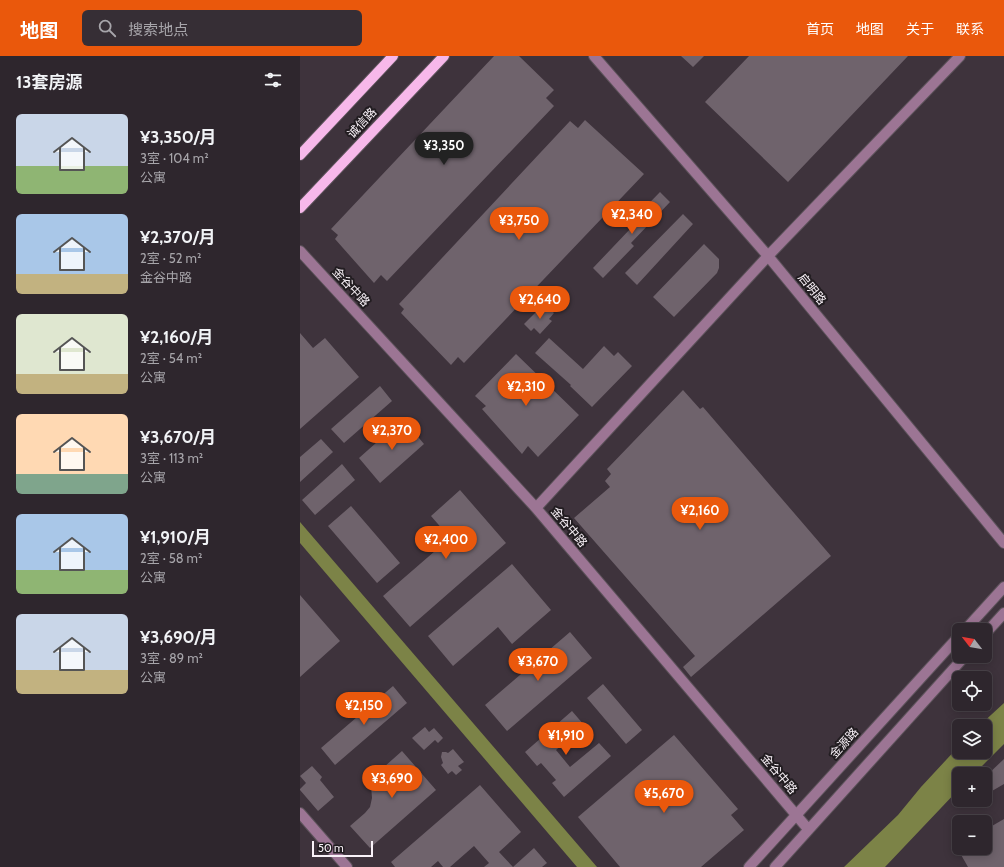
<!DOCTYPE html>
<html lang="zh">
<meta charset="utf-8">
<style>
body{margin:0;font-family:Cabin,"Noto Sans SC",sans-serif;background:#362e35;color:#f1f3f6;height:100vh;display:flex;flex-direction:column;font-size:15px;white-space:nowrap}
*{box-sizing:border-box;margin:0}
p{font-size:13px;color:#a7a5aa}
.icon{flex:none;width:22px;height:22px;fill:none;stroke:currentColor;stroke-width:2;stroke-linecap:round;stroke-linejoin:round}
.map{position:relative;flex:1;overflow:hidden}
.panel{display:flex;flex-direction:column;background:#2e262d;width:300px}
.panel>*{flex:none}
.needle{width:26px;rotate:301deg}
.tools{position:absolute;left:652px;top:567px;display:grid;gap:8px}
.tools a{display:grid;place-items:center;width:40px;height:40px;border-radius:6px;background:#2e262d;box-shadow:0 2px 10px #0003,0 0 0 1px #494349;font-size:20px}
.scale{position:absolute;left:12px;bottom:10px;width:61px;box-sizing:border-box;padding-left:4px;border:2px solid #f9f2f8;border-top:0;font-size:11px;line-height:14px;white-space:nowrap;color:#f9f2f8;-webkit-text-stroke:3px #221d21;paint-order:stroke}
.price{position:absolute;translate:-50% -34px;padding:0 9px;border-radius:14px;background:#ea580c;color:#fff;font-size:13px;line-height:26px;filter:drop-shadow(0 1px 2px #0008)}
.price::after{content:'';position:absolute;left:50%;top:24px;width:12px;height:9px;margin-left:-6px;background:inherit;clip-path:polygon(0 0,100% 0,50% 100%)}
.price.current{background:#222;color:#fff}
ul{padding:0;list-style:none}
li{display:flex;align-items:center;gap:12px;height:100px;padding:0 16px}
li span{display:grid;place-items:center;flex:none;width:112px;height:80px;border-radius:6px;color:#555}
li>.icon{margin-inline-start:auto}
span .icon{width:48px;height:48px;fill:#fffc;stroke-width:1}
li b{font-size:17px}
h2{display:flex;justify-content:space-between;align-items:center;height:48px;padding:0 16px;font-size:17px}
header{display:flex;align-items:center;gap:24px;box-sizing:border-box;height:56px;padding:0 20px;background:#ea580c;color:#fff}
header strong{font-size:19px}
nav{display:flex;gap:22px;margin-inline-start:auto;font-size:14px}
.search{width:280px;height:36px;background:#362e35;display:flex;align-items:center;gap:10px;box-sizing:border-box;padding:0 14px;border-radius:6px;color:#a7a5aa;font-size:15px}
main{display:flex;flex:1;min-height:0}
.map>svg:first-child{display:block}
</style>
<header>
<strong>地图</strong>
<div class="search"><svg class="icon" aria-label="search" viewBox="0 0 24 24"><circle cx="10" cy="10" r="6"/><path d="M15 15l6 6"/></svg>搜索地点</div>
<nav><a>首页</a><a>地图</a><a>关于</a><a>联系</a></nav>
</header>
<main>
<section class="panel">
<h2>13套房源<svg class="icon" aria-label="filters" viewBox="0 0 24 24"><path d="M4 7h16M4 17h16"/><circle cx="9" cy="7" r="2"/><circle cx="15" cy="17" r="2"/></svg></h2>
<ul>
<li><span style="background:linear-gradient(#c9d6e8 65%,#8fb573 0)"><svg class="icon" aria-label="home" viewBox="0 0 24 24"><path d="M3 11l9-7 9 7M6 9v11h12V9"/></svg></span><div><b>¥3,350/月</b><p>3室 · 104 m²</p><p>公寓</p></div></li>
<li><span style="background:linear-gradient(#a9c7e8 75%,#c2b280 0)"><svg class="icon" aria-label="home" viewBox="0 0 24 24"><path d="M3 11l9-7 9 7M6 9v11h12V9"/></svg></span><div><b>¥2,370/月</b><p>2室 · 52 m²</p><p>金谷中路</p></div></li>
<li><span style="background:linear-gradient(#dfe7d0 75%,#c2b280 0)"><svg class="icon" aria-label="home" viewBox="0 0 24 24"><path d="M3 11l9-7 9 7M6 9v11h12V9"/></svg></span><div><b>¥2,160/月</b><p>2室 · 54 m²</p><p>公寓</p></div></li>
<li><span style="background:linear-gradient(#ffd9b3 75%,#7fa58c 0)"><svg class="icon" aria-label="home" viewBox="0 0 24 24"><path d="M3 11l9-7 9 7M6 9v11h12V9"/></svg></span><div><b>¥3,670/月</b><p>3室 · 113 m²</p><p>公寓</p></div></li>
<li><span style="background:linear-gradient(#a9c7e8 70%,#8fb573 0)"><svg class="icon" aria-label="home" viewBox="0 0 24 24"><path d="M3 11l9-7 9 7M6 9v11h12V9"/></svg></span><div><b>¥1,910/月</b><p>2室 · 58 m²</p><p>公寓</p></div></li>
<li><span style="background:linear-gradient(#c9d6e8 70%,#c2b280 0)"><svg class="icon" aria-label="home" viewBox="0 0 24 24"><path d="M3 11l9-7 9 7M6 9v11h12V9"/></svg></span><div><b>¥3,690/月</b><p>3室 · 89 m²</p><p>公寓</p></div></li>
</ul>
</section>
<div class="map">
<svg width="704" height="811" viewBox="0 0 704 811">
<rect width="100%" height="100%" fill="#3e333c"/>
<path fill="#7c8347" d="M0 466 297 811H277L0 487Z
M704 647V688L674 718H659V733L585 811H544L598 759 621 731 659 690V696H685V670H679Z"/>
<path fill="#6f636c" d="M194 0H219L254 34 246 42 254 50 87 225 81 219 74 227 35 183 38 179 31 173Z
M381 0H404L393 11Z
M449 0H608L488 126 405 46Z
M285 64 344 118 164 307 158 301 151 309 101 257 104 253 99 248 270 65 278 72Z
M360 136 370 146 331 187 334 190 303 222 293 212 332 171 329 168Z
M383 158 393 168 337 229 325 217Z
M404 188 419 203V212L417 217 374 261 353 241Z
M241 251 245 255 248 251 254 257 249 263 252 265 240 278 234 272 231 275 224 268Z
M0 277 13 292 25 282 59 321 0 373Z
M249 282 283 313 304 290 314 300 318 296 332 310 292 351 270 330 271 329 235 297Z
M216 298 279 359 238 401 228 390 222 398 182 353 186 350 175 340Z
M80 330 92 345 44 387 31 373Z
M383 334 400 353 403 351 531 500 391 621 383 611 395 600 274 462 310 431 305 425 311 418 307 413Z
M103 363 124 388 80 427 59 402Z
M21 383 33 396 0 426V401Z
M42 408 55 424 15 459 2 444Z
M160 434 206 487 110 571 83 540 150 482 131 460Z
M51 450 100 507 77 527 28 470Z
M212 508 251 554 212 588 198 571 153 610 128 580Z
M0 539 40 585 0 621Z
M270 576 292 602 207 675 185 649Z
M303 628 342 674 326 688 287 642Z
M93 630 107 647 35 709 21 692Z
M272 655 284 669 256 694 270 711 299 687 311 700 264 741 252 727 256 724 241 707 237 710 225 696Z
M125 671 129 676 134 672 143 682 138 687 135 684 124 694 112 682Z
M374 679 438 753 431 759 444 774 401 811H320L278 761Z
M153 693 164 706 158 710 162 714 156 719 152 715 148 718 141 709 143 707 141 701 142 696H146L148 697Z
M102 695 136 734 70 792 50 770 65 757 70 751 72 742 71 729 75 719Z
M704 703V728L692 735 685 721Z
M12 710 22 721 20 724 34 741 18 755 0 734V733L6 727 0 720Z
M180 729 221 776 199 796 213 811 234 792 247 807 242 811H184L189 807 174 790 150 811H143L138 805 131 811H95L91 806Z
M704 763V811H668L660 797 659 792H685V774Z"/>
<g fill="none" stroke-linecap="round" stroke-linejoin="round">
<g stroke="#5c525a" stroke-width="12">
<path id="minor" d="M294 0 468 200 704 487
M0 195 236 452 508 773
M236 452 468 200 660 0
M665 574 704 531
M685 578 704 557
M0 757 47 811
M449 811 659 580
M475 811 665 600"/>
</g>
<g stroke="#5c525a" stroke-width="12">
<path id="major" d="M0 99 93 0
M0 152 144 0"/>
</g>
<use href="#minor" stroke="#9c7594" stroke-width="10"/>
<use href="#major" stroke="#f7b8ea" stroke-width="10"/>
</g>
<g text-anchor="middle" stroke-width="4" stroke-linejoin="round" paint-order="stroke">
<g font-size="12" fill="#f9f2f8" stroke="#221d21">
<text transform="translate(62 67) rotate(-47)" y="4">诚信路</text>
<text transform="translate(51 231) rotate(47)" y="4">金谷中路</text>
<text transform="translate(512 233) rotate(51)" y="4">启明路</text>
<text transform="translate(269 471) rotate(50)" y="4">金谷中路</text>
<text transform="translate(544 687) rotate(-48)" y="4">金源路</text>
<text transform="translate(479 718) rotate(50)" y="4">金谷中路</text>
</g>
</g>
</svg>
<div class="tools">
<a><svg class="needle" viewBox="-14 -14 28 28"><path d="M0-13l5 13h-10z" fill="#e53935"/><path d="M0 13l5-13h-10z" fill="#a7a5aa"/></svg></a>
<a><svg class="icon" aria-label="locate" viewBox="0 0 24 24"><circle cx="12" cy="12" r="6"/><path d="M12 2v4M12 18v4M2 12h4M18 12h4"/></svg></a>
<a><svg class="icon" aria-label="layers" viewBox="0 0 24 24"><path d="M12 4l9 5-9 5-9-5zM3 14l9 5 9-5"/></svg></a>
<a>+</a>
<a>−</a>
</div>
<div class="scale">50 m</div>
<b class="price current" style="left:144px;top:110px">¥3,350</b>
<b class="price" style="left:332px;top:179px">¥2,340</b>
<b class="price" style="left:219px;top:185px">¥3,750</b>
<b class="price" style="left:240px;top:264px">¥2,640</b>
<b class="price" style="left:226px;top:351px">¥2,310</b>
<b class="price" style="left:92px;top:395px">¥2,370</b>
<b class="price" style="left:400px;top:475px">¥2,160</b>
<b class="price" style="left:146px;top:504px">¥2,400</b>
<b class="price" style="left:238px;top:626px">¥3,670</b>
<b class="price" style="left:64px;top:670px">¥2,150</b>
<b class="price" style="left:266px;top:700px">¥1,910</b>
<b class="price" style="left:92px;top:743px">¥3,690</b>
<b class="price" style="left:364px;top:758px">¥5,670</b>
</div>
</main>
